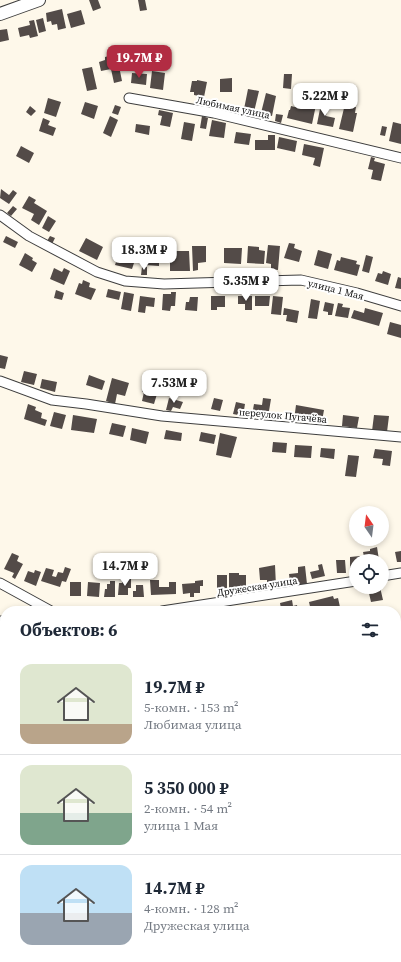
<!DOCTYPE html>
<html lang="ru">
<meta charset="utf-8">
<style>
body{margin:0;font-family:"Source Serif 4",serif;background:#f6f6f7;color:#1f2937;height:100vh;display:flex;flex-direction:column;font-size:15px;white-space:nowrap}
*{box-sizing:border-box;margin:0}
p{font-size:13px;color:#747a83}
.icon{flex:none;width:22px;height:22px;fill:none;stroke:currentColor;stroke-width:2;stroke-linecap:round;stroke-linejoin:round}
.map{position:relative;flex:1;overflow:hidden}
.panel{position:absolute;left:0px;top:606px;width:401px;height:356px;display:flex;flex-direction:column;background:#fff;border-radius:16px 16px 0 0;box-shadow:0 2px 6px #0003}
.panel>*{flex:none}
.needle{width:26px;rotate:346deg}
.buttons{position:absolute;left:349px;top:506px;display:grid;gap:8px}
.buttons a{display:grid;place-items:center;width:40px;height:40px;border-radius:50%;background:#fff;box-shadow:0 2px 6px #0003;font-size:20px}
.price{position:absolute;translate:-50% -34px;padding:0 9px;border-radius:8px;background:#fff;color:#222;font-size:13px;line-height:26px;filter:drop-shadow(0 1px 2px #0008)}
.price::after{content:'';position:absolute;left:50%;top:24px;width:12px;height:9px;margin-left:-6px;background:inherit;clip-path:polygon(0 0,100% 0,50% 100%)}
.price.current{background:#b22c43;color:#fff}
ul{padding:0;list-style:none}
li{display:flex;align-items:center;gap:12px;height:100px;padding:0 20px}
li+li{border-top:1px solid #e0e1e3}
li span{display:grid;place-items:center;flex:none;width:112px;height:80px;border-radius:12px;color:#555}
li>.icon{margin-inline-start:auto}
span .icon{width:48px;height:48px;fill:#fffc;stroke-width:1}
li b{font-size:17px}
h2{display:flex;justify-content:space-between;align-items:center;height:48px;padding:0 20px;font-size:17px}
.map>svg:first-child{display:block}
</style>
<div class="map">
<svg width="401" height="962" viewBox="0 0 401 962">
<rect width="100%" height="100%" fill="#fef8ea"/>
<path fill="#e7dfea" d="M401 820V962H392V957H396V821Z"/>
<path fill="#534b48" d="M89 0H98L101 8 93 11Z
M138 0H145L147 10 140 11Z
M62 9 66 28 58 30 57 24 52 25 51 21 47 22 46 13Z
M81 10 85 24 71 28 67 14Z
M43 18 46 31 39 33 36 20Z
M34 20 38 36 30 38 29 35 20 37 18 28 30 25 29 21Z
M7 29 9 40 0 42V30Z
M113 55 115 63H113L114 67 119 66 122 81 114 83 111 69 101 71 99 62 105 60V57Z
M92 67 97 89 87 91 82 69Z
M152 71 165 73 163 90 150 88Z
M132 73 147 74 146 85 131 83Z
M284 74H292L291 89 283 88Z
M232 78V92H220V79Z
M197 80 207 82 204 97 194 95V92H190L192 81H197Z
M248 89 259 91 254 112 244 109Z
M266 93 276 96 272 116 261 113Z
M48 98 61 102 56 117 44 113Z
M85 102 98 106 94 119 81 114Z
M306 102 316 105 312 124 287 118 289 110H290L291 106 295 107 296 104 305 106Z
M321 104 328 106 326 116 335 118 333 127 317 124Z
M345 104 356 107 355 113H357L353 132 339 129Z
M115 105 121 107 118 115 112 113Z
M30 106 36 111 31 116 26 112Z
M159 110 173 113 170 127 160 125 162 116 158 115Z
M276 114 283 115 281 123 275 121Z
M110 116 118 120 111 137 103 133Z
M202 116 208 118 206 129 200 128Z
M43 118 50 121 48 125 56 128 53 136 39 131Z
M212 120 226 123 224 138 209 136Z
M184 122 195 124 192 141 181 139Z
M393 122 401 124V144L389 141Z
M136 124 150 126 149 135 135 132Z
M382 126 387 127 385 136 380 135Z
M236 132 251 134 249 145 234 143Z
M268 135H275V150H255V140H268Z
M279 137 297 141 295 152 277 148Z
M304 144 324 148 320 167 313 165 315 158 302 155Z
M21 146 34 153 29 163 16 156Z
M371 157 375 158 374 161 385 164 381 181 371 179 373 170 368 169Z
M1 189 9 195 13 190 17 193 9 204 0 198Z
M29 196 36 200 34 203 47 211 39 225 31 220 34 214 22 208Z
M13 206 17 209 11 216 7 213Z
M48 216 56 221 49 232 42 228Z
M6 236 18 242 15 248 3 242Z
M50 236 55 238 52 244 47 241Z
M86 238 103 247 97 260 79 251Z
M116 243 127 246 124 254 133 256 131 262 134 263 132 269 115 265 117 259 112 258Z
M289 243 295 244 294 248 302 251 299 262 284 258Z
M268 245 280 246 278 270 271 269V264L266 263Z
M192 246H206V262L198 263V270L193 271Z
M248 246 259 247V250L265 251 264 264 247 263Z
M224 248H242L241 264 224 263Z
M318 250 332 254 328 269 314 265Z
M174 251H189L190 271H170V259H174Z
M145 252 159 253V266L145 265Z
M25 253 33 258 32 260 37 263 32 272 19 265Z
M366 255 373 257 369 273 362 271Z
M341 257 357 261 356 264 360 265 357 276 334 270 337 260 340 261Z
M142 267H147V275H141Z
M54 268 62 272 64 268 70 271 64 285 50 279Z
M383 271 391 274 388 285 375 281 378 273 382 274Z
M398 277 401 278V289L395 288Z
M83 280 90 283 89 287 96 289 91 300 75 294 79 283 82 284Z
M108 289 121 292 119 300 106 297Z
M56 290 64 293 62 300 54 298Z
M124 292 134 294 131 311 121 309Z
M171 292H176L175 306H171L170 311 162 310 163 294H171Z
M140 296 155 298 154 307 146 306 145 313 138 312Z
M211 296H225V307H217V310H211Z
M238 296H252V310H245V304H238Z
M255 296H270L269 306H255Z
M273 296 283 297 281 315 271 314Z
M190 297H198L197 311 185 310 186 302H189Z
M311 299 320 301 317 319 308 318Z
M325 302 334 304 332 315H328V312L323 311Z
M338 303 343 304 342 307 350 308 348 318 335 316Z
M284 308 299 311 297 323 286 321 287 315H283Z
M365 308 383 313 379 326 351 318 354 310 364 313Z
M390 322 401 325V338L387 334Z
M0 355 8 357 5 369 0 368Z
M24 371 37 374 34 385 21 382Z
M89 375 105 381 102 390 86 385Z
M112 378 129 383 125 396 117 394 115 404 106 401Z
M42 379 57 382 55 392 40 388Z
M143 387 150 389 149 393 157 394 154 404 142 401 144 392H142Z
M169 398 183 402 180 409 173 407 171 411 166 410Z
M214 398 223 400 220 411 211 409Z
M263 398 271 399 268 417 252 415 254 404 262 405Z
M236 402 245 404 243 416 233 414Z
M28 404 36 407 35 410 42 413 41 418 47 420 45 426 24 419Z
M296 405 324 410 322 421 317 420V423L294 420Z
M54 412 66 415 62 429 50 426Z
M73 415 97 419 94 433 71 430Z
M343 415 359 417 357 428 342 426Z
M374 415 389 416 387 432 372 431Z
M112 423 126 426 123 437 109 434Z
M132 428 149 432 146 444 130 440Z
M166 430 182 433 181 441 164 439Z
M201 432 216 435 214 444 199 441Z
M220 433 237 437 231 458 216 455Z
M273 442 287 443 286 453 272 452Z
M295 445 312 446 311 458 294 457Z
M321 448 335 449 334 459 320 457Z
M375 449 392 451 390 466 382 465 383 459 373 458Z
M348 455 359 456 356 477 345 476Z
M377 547 379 560 365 561 363 552 370 551V549Z
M401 551V562H397L395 552Z
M12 553 19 556 17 561 23 564 15 579 12 577 14 573 4 569Z
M360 556V561H356V569H350V557Z
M336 560H345L346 573H337Z
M322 564 325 576 312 579 310 572 319 570 318 565Z
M275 565 276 586 267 587V580H260L259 568Z
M305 566 307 584 299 585 298 581 290 582 289 574 298 573V567Z
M65 567 71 569 66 582 62 581 60 587 41 581 46 568 54 570 52 576 56 577 58 572 63 573Z
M35 570 41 572 36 586 24 581 28 571 34 573Z
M229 573H239V575H246V588H229Z
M217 575H227V591H217Z
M122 579H131V588H128V595H118L119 583H122Z
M150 580H159V587H169V582H176V594L151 595Z
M203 580V586H200V593H194V597H190V593L183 594 182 584 195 583V581Z
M110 581H115V597H104L105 589H107V584H110Z
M70 582H81V596H70Z
M88 582 100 583 99 597 87 596Z
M136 585H143L144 597H133V591H136Z
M380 587 383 600 371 602 368 589Z
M333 596 334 599 338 598 340 607 335 608 336 611H330L329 607 311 611 309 602Z
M292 600 293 606 297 605 298 611H275L281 609 280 603Z
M253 607 254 610 259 608 260 611H246L245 609Z
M400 719H401V739L398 738Z
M396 754 401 755V782H396Z
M401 797V812H399L396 799Z
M5 957H11L15 962H1L0 961Z
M140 957H148L143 960 145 962H132Z
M160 957H165L168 962H155L154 961Z
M291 957H310L311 962H291Z"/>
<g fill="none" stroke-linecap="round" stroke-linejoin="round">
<g stroke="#3e3e3e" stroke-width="6">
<path id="service" d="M0 775 5 790"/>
</g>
<g stroke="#3e3e3e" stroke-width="11">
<path id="minor" d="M129 98 214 113 401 158
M0 215 29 236 97 272 125 281 164 284 301 280 357 293 401 306
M0 381 52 400 86 404 162 416 401 437
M382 576 401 573
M0 583 51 611
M162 611 356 581
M0 621H5
M396 673 401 656
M201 957 205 962
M266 957 267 962
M382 957V962"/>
</g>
<g stroke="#3e3e3e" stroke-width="14">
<path id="tertiary" d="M0 14 39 0"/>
</g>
<use href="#service" stroke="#fff" stroke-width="4.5"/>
<use href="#minor" stroke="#fff" stroke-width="9"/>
<use href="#tertiary" stroke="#fff" stroke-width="12"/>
</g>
<g text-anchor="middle" stroke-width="4" stroke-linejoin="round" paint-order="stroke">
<g font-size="10" fill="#0b0b0b" stroke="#fff">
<text transform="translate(233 107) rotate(12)" y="4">Любимая улица</text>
<text transform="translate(336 289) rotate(14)" y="4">улица 1 Мая</text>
<text transform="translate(283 415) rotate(5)" y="4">переулок Пугачёва</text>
<text transform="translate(257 586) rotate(-9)" y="4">Дружеская улица</text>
</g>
</g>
</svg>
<div class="buttons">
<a><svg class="needle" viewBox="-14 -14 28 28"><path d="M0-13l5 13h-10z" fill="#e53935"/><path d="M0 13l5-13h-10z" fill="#747a83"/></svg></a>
<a><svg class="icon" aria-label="locate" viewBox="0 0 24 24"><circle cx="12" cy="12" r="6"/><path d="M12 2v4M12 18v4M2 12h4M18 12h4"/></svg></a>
</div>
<b class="price current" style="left:139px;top:79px">19.7M ₽</b>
<b class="price" style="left:325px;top:117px">5.22M ₽</b>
<b class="price" style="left:144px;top:271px">18.3M ₽</b>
<b class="price" style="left:246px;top:302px">5.35M ₽</b>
<b class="price" style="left:174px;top:404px">7.53M ₽</b>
<b class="price" style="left:125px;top:587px">14.7M ₽</b>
<section class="panel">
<h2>Объектов: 6<svg class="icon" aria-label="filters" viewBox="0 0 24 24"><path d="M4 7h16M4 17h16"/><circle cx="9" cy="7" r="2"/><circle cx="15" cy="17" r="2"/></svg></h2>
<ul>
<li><span style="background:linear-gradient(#dfe7d0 75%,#b9a48a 0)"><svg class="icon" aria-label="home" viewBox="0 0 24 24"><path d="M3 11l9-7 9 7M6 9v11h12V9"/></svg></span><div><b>19.7M ₽</b><p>5-комн. · 153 m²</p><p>Любимая улица</p></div></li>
<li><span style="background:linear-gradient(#dfe7d0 60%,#7fa58c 0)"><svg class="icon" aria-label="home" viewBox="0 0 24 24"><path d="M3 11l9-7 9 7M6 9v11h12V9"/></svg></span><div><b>5 350 000 ₽</b><p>2-комн. · 54 m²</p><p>улица 1 Мая</p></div></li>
<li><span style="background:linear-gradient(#bfe0f5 60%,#9aa5b1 0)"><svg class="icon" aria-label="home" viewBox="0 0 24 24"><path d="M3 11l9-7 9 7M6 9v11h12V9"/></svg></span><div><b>14.7M ₽</b><p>4-комн. · 128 m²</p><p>Дружеская улица</p></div></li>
</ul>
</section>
</div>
